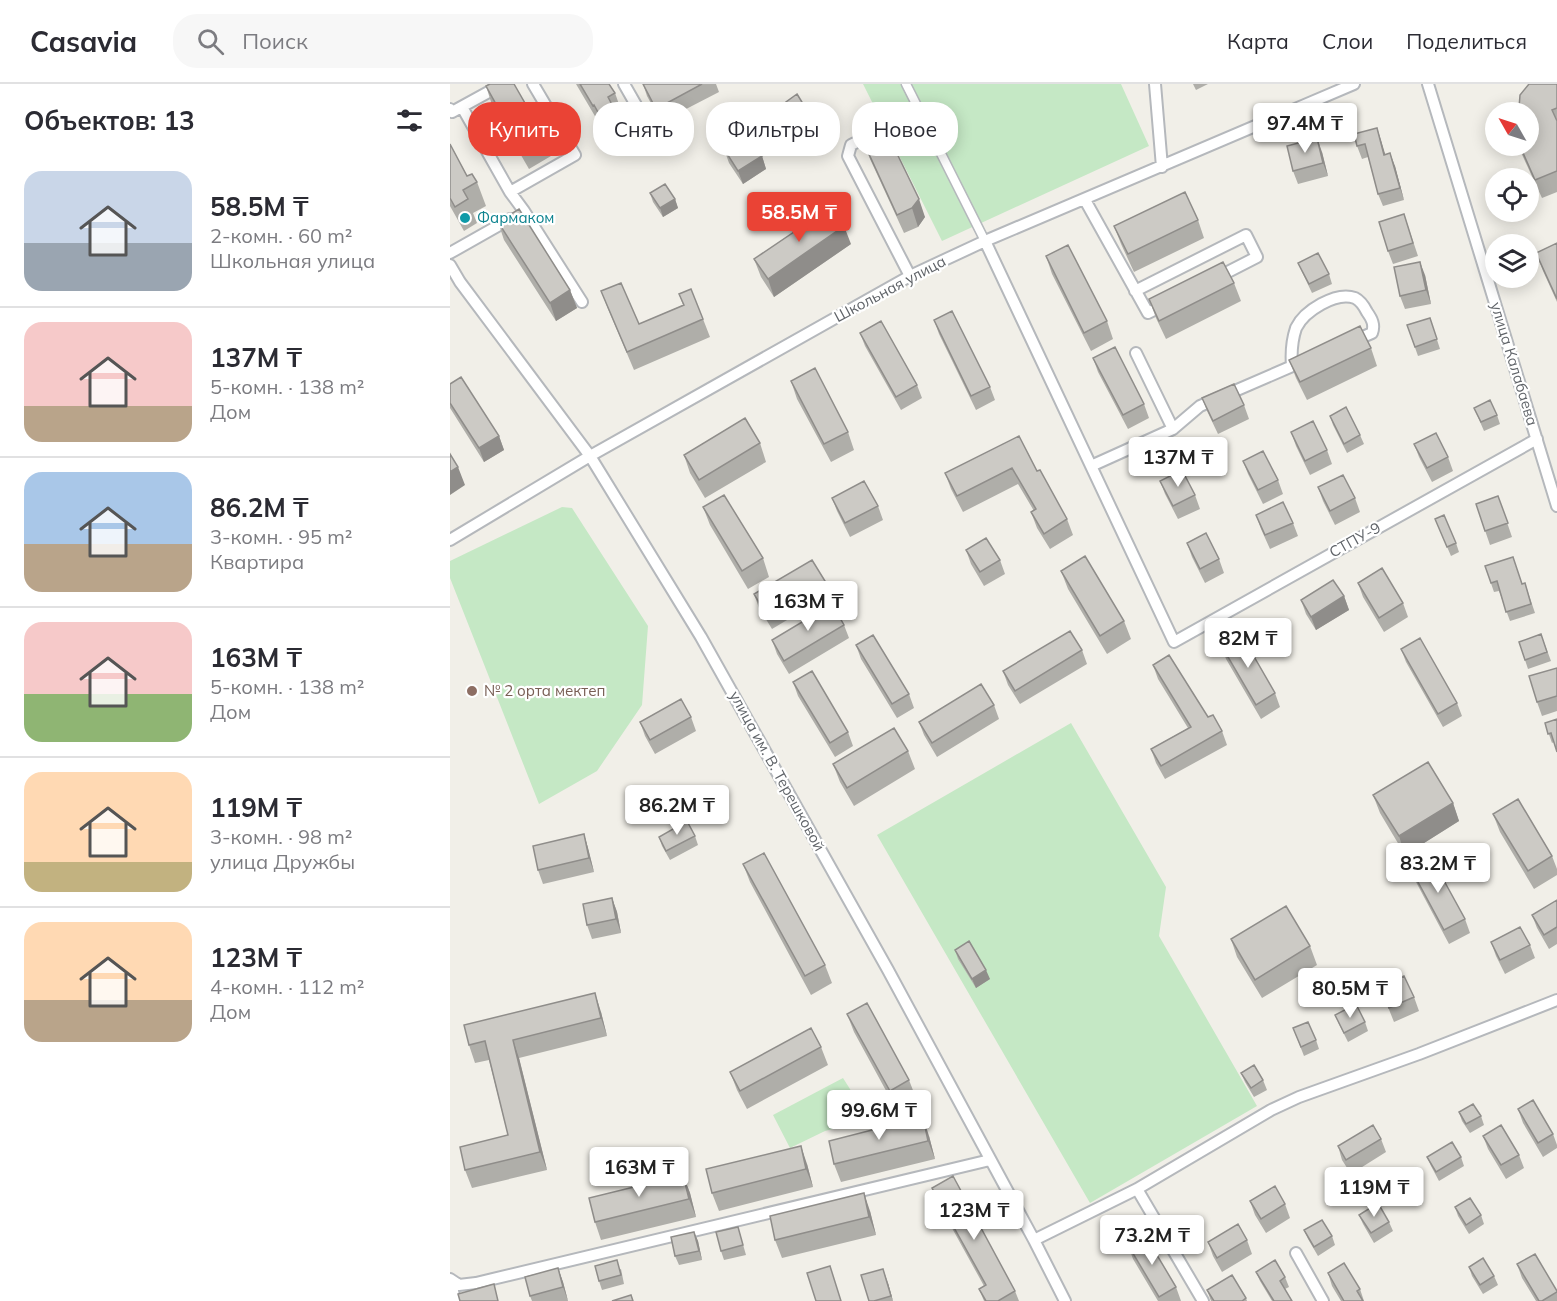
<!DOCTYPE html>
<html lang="ru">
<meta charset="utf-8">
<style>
body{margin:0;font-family:Mulish,sans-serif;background:#f7f7f7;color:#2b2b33;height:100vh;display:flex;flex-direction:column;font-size:22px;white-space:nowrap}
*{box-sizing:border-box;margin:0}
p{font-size:20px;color:#7c7c81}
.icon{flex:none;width:33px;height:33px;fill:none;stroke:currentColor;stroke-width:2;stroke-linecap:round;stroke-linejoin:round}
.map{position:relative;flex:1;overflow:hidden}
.side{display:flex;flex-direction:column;background:#fff;width:450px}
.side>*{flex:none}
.hud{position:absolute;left:18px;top:18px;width:570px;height:54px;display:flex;gap:12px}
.needle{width:39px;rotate:309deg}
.buttons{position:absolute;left:1035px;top:18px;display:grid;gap:12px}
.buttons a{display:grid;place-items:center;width:54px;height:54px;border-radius:50%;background:#fff;box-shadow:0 3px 15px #0003;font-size:30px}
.price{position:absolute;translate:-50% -51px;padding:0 14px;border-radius:6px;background:#fff;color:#222;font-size:20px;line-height:39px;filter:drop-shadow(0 2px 3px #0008)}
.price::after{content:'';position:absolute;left:50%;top:36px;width:18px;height:14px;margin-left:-9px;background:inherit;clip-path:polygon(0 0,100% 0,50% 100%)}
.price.active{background:#ea4335;color:#fff}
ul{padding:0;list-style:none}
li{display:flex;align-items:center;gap:18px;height:150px;padding:0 24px}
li+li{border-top:2px solid #e1e1e2}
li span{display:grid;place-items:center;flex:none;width:168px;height:120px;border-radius:18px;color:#555}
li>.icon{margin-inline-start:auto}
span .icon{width:72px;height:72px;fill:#fffc;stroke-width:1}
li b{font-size:26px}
h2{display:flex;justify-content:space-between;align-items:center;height:72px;padding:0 24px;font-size:26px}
.pill{padding:0 21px;border-radius:24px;background:#fff;box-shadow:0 3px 15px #0003;font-size:21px;line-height:54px}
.pill.active{background:#ea4335;color:#fff}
header{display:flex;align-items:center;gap:36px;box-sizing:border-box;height:84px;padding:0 30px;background:#fff;border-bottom:2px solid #e1e1e2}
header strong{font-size:28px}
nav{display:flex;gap:33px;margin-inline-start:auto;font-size:21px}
.search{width:420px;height:54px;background:#f7f7f7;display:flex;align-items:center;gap:15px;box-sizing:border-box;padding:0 21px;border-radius:24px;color:#7c7c81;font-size:22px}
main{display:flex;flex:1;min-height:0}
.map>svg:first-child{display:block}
</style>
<header>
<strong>Casavia</strong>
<div class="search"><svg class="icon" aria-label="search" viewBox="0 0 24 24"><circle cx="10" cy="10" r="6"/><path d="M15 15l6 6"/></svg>Поиск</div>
<nav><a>Карта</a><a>Слои</a><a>Поделиться</a></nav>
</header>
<main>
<section class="side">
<h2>Объектов: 13<svg class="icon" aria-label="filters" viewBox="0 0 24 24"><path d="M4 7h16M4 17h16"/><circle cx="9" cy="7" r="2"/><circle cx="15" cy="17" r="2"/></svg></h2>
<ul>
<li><span style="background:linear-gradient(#c9d6e8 60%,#9aa5b1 0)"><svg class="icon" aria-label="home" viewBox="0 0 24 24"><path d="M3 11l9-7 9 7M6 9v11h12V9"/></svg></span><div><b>58.5M ₸</b><p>2-комн. · 60 m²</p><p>Школьная улица</p></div></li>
<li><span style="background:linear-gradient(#f6c9c9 70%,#b9a48a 0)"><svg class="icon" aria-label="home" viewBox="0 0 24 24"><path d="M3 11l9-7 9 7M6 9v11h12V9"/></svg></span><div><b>137M ₸</b><p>5-комн. · 138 m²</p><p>Дом</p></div></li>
<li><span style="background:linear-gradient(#a9c7e8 60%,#b9a48a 0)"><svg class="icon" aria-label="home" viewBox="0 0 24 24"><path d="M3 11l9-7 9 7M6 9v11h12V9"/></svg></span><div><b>86.2M ₸</b><p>3-комн. · 95 m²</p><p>Квартира</p></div></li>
<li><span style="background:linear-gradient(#f6c9c9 60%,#8fb573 0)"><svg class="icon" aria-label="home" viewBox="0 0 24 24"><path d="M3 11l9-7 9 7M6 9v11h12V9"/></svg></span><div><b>163M ₸</b><p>5-комн. · 138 m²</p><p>Дом</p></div></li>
<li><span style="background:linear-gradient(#ffd9b3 75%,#c2b280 0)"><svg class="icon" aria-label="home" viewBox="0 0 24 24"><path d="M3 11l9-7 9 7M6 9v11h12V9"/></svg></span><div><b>119M ₸</b><p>3-комн. · 98 m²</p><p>улица Дружбы</p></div></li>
<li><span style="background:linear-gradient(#ffd9b3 65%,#b9a48a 0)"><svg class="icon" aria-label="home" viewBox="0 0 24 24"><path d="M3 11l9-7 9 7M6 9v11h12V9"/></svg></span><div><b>123M ₸</b><p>4-комн. · 112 m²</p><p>Дом</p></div></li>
</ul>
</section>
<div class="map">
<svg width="1107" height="1217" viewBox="0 0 1107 1217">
<rect width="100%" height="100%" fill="#f1efe8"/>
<path fill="#c5e8c5" d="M413 0H671L699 62 492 157Z
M112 423 122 424 198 542 192 621 147 687 89 720 0 494V477Z
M621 639 716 803 709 852 807 1022 640 1119 427 751Z
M393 994 419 1035 375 1047 340 1064 323 1031Z"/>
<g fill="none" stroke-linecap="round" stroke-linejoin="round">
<g stroke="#b5b8bc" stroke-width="11">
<path id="pedestrian" d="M456 0 535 157"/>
</g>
<g stroke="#b5b8bc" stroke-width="14">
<path id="minor" d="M174 0 186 21
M705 0 712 83
M978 0 1107 422
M12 23 60 108 74 127 132 218
M0 25 2 28 53 0
M60 108 125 71 83 0
M635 116 698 229 714 221
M535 157 724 558 1087 355
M0 169 60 135
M0 181 10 198 140 372 251 553 438 886 584 1156 615 1217
M460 192 398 72 401 61 469 26
M685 207 796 151 807 173 768 193
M686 269 723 345
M842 282C841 270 842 256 846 244 854 227 886 207 905 214 911 217 914 222 917 228 922 235 925 241 922 249L901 258
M641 382 723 345 750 322 854 277
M0 456 140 372 460 192 535 157 904 0
M687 1105 753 1217
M584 1156 687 1105 821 1026 849 1013 969 970 1107 916
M846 1169 873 1217
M0 1195 9 1201 26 1199 540 1076
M1 1197 5 1217"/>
</g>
<use href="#pedestrian" stroke="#fff" stroke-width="8"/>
<use href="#minor" stroke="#fff" stroke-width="10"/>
</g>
<path fill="#afaea9" d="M126 0H159L165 9 171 26 166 28 174 43 180 60 166 67 151 38 149 39Z
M193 0H266L269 8 211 38 197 12Z
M743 0H758L746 6Z
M1107 0V108L1092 114 1068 62H1078Z
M36 2 95 54 101 72 79 85 42 21Z
M336 18 359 32 347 40 339 27Z
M927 44 935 71 945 82 954 116 933 122 928 110 918 73 912 75 907 62Z
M413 57 475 133 468 143 454 149 420 75Z
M0 60 17 92 27 98 36 122 23 129 27 139 14 147 0 122Z
M274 65 312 72 316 85 293 100 279 79Z
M872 68 878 92 848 100 843 87Z
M200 109 225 115 228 124 213 133 203 118Z
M954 130 968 172 943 180 938 167Z
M748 136 754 154 684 188 671 160 664 142Z
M48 138 120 206 127 224 106 237 54 156Z
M1107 159V218L1093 187 1086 169Z
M401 160 324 213 311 193 304 175Z
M596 172 657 237 663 255 641 267 602 190Z
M848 179 879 190 882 200 862 209 852 188Z
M975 191 981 220 955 225 950 212Z
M784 199 791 217 716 255 706 234 699 215Z
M151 207 189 240 233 221 229 210 253 235 260 253 184 286 158 225Z
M980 234 990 265 968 272 957 241Z
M484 236 540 303 545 316 526 326 489 250Z
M410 249 467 301 472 314 451 326 415 262Z
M921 264 927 282 857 316 846 294 839 276Z
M643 274 694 320 699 334 678 345 648 288Z
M341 297 398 348 404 366 381 378 347 315Z
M0 300 49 352 54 366 34 378 0 324Z
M752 314 794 321 799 335 768 350 757 327Z
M1024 324 1047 331 1050 340 1034 347Z
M880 332 910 351 914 360 897 369 883 341Z
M841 348 877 366 882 380 860 391 846 362Z
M569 352 587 387 617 435 623 451 600 465 587 444 581 428 584 427 568 400 513 428 501 405 495 389Z
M310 359 316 378 255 414 240 389 234 371Z
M964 360 998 373 1003 387 982 398 969 373Z
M793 377 828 396 833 410 813 420 798 390Z
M710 397 745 411 750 425 728 435 715 410Z
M868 403 905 414 910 428 885 441 873 417Z
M1048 412 1062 453 1040 461 1026 420Z
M382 414 428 422 433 436 400 453 387 427Z
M253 423 313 474 319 493 298 505 260 441Z
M806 431 843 439 848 452 820 465 811 445Z
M985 435 1006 459 1009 468 1001 472Z
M737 459 769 475 774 489 755 499 742 473Z
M516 466 550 476 555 490 534 502 521 480Z
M1035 482 1072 500 1075 499 1085 529 1060 537 1049 507 1044 508Z
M611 487 674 537 681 555 657 570 618 505Z
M375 497 379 511 322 545 309 524 304 510Z
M908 499 953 519 958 533 934 548 913 513Z
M894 512 899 526 866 546 856 530 851 516Z
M394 541 399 554 339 590 327 570 322 556Z
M1091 550 1101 577 1078 585 1069 558Z
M406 561 459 610 464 624 447 634 411 575Z
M771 561 825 609 830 623 811 635 776 575Z
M951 565 1007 619 1012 632 993 643 956 578Z
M632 566 637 580 570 620 558 601 553 587Z
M703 581 772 647 777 661 715 695 706 679 701 665 738 644 708 595Z
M1107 584V627L1092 632 1087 618Z
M343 598 398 648 403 662 385 673 348 612Z
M544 621 549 635 487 673 474 651 469 638Z
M241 633 246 647 205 670 195 652 190 638Z
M1107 635 1104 658 1102 659 1095 639Z
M458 667 465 685 404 722 390 698 383 680Z
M923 711 1003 719 1009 737 955 771 930 729Z
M1043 730 1102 772 1107 785V791L1084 805 1050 748Z
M134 750 138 764 144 788 93 800 88 786Z
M245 752 248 761 220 776 212 762 209 753Z
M293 780 375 881 382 899 361 911 300 798Z
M961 785 1015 835 1020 849 999 860 966 798Z
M162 814 167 828 171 849 142 855 137 841Z
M1107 816V860L1099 865 1087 844 1082 831Z
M781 855 860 862 867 881 812 914 787 873Z
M1041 858 1080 861 1085 874 1055 890 1046 872Z
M505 866 540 895 526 904 508 875Z
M930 903 964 913 969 927 944 938Z
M151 928 157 952 69 974 97 1086 22 1104 15 1086 58 1051 39 976 25 979 19 961Z
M397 930 459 996 466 1014 446 1025 404 948Z
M885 931 915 938 918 947 898 958 889 940Z
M843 944 866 956 869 965 854 972Z
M371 963 378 981 297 1025 287 1006 280 988Z
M791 989 813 996 817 1006 804 1013 795 998Z
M1068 1025 1103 1050 1107 1061V1064L1093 1073 1073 1039Z
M1009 1028 1031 1032 1034 1041 1020 1049 1012 1037Z
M479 1052 485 1075 391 1098 384 1080Z
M1033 1052 1069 1071 1074 1084 1056 1095 1038 1065Z
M931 1055 936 1068 901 1090 892 1076 888 1062Z
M977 1073H1011L1014 1082 989 1097 981 1082Z
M357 1080 363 1103 269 1127 262 1109Z
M233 1091 240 1109 246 1133 151 1156 145 1138Z
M482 1104 565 1207 569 1217H534L529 1205 534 1202 487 1117Z
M800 1117 835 1120 840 1134 816 1149 805 1131Z
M1005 1123 1031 1131 1034 1140 1019 1150 1008 1132Z
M420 1127 426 1151 332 1174 325 1156Z
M909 1131 939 1138 943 1147 924 1159 913 1140Z
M288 1143 296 1171 274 1176 271 1167Z
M854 1146 882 1152 885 1161 868 1172 858 1155Z
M244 1148 248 1157 252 1176 229 1181 225 1172Z
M797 1156 802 1170 772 1188 763 1172 758 1158Z
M678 1161 726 1203 731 1217H708L683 1175Z
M1067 1180 1107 1207V1217H1086L1072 1194Z
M1019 1183 1044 1192 1048 1201 1033 1210 1022 1192Z
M108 1184 113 1198 118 1217H82L80 1212Z
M171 1185 174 1200 152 1206 149 1197Z
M806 1188 835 1193 839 1203 835 1205 842 1217H822L810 1197Z
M878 1189 910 1205 914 1217H891L882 1202Z
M438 1199 443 1217H419Z
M757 1206 796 1214 797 1217H761Z"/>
<path fill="#8f8d8a" d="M355 23 359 32 347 40 344 30Z
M927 44 931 56 939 83 934 71Z
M867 54 872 68 878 92 873 79Z
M940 69 945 82 954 116 950 104Z
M312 72 316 85 293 100 288 87Z
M225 115 228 124 213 133 210 124Z
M469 115 475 133 468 143 462 124Z
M394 142 401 160 324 213 318 195Z
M970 178 975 191 981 220 976 206Z
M120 206 127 224 106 237 100 219Z
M49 352 54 366 34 378 29 364Z
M8 383 15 401 0 411V388Z
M894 512 899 526 866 546 861 533Z
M1003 719 1009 737 955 771 949 752Z
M134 750 138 764 144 788 139 774Z
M162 814 167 828 171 849 166 835Z
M536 886 540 895 526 904 522 895Z
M145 909 151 928 157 952 151 934Z
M63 956 69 974 97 1086 90 1068Z
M473 1033 479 1052 485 1075 478 1057Z
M351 1062 357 1080 363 1103 356 1085Z
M233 1091 240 1109 246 1133 239 1115Z
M414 1109 420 1127 426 1151 419 1133Z
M244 1148 248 1157 252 1176 249 1167Z
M108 1184 113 1198 118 1217 113 1203Z
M433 1185 438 1199 443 1217 441 1212Z"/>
<path fill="#cccac5" stroke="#8f8d8a" stroke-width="1.5" d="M40 0H64L95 54 72 67 36 2Z
M130 0H159L165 9 158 13 174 43 160 50 144 21 143 22Z
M193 0H252L206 25Z
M1079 0H1107V24L1102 26 1107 37V87L1085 96 1070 62H1078V28H1071L1069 24 1070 11Z
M347 10 355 23 344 30 336 18Z
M927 44 934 71 940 69 950 104 928 110 915 60 907 62 904 50Z
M437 49 469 115 462 124 447 131 413 57 427 50Z
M298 50 312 72 288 87 274 65Z
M867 54 873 79 843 87 837 62Z
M0 60 17 92 22 90 27 98 13 106 18 115 5 123 0 114Z
M215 100 225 115 210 124 200 109Z
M735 108 748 136 678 170 664 142Z
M381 123 394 142 318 195 304 175Z
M69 125 120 206 100 219 48 138Z
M954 130 963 159 938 167 929 138Z
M1107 159V215L1086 169Z
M618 161 657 237 634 249 596 172Z
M868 169 879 190 859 200 848 179Z
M773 178 784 199 709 237 699 215Z
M970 178 976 206 950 212 944 183Z
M171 199 189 240 234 221 229 210 241 205 253 235 177 268 151 207Z
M502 227 540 303 521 312 484 236Z
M980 234 987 255 965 263 957 241Z
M431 237 467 301 446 313 410 249Z
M910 242 921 264 850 298 839 276Z
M665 263 694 320 673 331 643 274Z
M365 284 398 348 374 360 341 297Z
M11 293 49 352 29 364 0 319V300Z
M784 300 794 321 763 337 752 314Z
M1040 316 1047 331 1031 338 1024 324Z
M896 323 910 351 894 360 880 332Z
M295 334 310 359 249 396 234 371Z
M863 337 877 366 855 377 841 348Z
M986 349 998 373 977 384 964 360Z
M569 352 587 387 590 386 617 435 594 450 581 428 586 425 562 384 507 412 495 389Z
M813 367 828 396 808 406 793 377Z
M0 370 8 383 0 388Z
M732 386 745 411 723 422 710 397Z
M893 391 905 414 880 427 868 403Z
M414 397 428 422 395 439 382 414Z
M274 411 313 474 292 487 253 423Z
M1048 412 1058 439 1035 447 1026 420Z
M833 418 843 439 815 451 806 431Z
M994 431 1006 459 997 463 985 435Z
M756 449 769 475 750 485 737 459Z
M536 454 550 476 530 488 516 466Z
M635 472 674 537 650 552 611 487Z
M1063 473 1072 500 1075 499 1081 520 1056 528 1047 497 1041 499 1035 482Z
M362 476 375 497 317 532 304 510Z
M932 484 953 519 929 534 908 499Z
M883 496 894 512 861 533 851 516Z
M382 520 394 541 334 577 322 556Z
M620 547 632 566 565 607 553 587Z
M791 550 825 609 806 621 771 561Z
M1091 550 1097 568 1075 576 1069 558Z
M423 551 459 610 442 620 406 561Z
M970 554 1007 619 988 630 951 565Z
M719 571 758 633 763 631 772 647 711 682 701 665 741 643 703 581Z
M1107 584V612L1087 618 1079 592Z
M362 587 398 648 380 659 343 598Z
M531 600 544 621 482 659 469 638Z
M231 615 241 633 200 656 190 638Z
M1107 635V668L1101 649 1098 650 1095 639Z
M444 644 458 667 397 704 383 680Z
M978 678 1003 719 949 752 923 711Z
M1068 715 1102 772 1078 787 1043 730Z
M237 737 245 752 216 767 209 753Z
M134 750 139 774 88 786 83 762Z
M314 769 375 881 355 892 293 780Z
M981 773 1015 835 994 846 961 785Z
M162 814 166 835 137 841 133 820Z
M1107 816V843L1094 851 1082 831Z
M836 822 860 862 805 896 781 855Z
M1070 843 1080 861 1050 876 1041 858Z
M519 857 536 886 522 895 505 866Z
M954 892 964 913 939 924 930 903Z
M145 909 151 934 63 956 90 1068 15 1086 10 1063 58 1051 35 957 19 961 14 941Z
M417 919 459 996 440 1007 397 930Z
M906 920 915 938 894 949 885 931Z
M858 938 866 956 851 963 843 944Z
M361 944 371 963 290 1007 280 988Z
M804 981 813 996 801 1004 791 989Z
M1083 1016 1103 1050 1088 1059 1068 1025Z
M1023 1020 1031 1032 1016 1040 1009 1028Z
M473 1033 478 1057 384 1080 379 1057Z
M923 1041 931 1055 896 1076 888 1062Z
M1051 1041 1069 1071 1051 1081 1033 1052Z
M1002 1058 1011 1073 986 1088 977 1073Z
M351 1062 356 1085 262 1109 256 1085Z
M233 1091 239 1115 145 1138 139 1114Z
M503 1092 565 1207 548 1217H536L529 1205 536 1201 482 1104Z
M825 1102 835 1120 811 1135 800 1117Z
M414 1109 419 1133 325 1156 320 1132Z
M1020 1114 1031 1131 1016 1141 1005 1123Z
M928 1119 939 1138 921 1149 909 1131Z
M872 1136 882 1152 864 1163 854 1146Z
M788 1140 797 1156 767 1174 758 1158Z
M288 1143 293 1161 271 1167 266 1148Z
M244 1148 249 1167 225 1172 221 1153Z
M695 1151 726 1203 709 1213 678 1161Z
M1085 1170 1107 1207V1208L1092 1217H1089L1067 1180Z
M1033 1174 1044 1192 1030 1201 1019 1183Z
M167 1176 171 1191 149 1197 145 1182Z
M825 1176 835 1193 830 1197 842 1217H824L806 1188Z
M894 1179 910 1205 907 1207 913 1217H894L878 1189Z
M380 1182 391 1217H366L357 1189Z
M108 1184 113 1203 80 1212 75 1193Z
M433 1185 441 1212 424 1217H419L411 1191Z
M782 1191 796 1214 792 1217H764L757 1206Z
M44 1200 48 1217H10L8 1210Z
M181 1211 183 1217H162Z"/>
<circle fill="#0f9aa8" stroke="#fff" stroke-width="2" cx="15" cy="134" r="6"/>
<circle fill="#8d6e63" stroke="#fff" stroke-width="2" cx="22" cy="607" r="6"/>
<g text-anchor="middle" stroke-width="4.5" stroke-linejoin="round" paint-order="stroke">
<g font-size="15" fill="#0d838f" stroke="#fff" text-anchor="start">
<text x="27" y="139">Фармаком</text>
</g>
<g font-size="15" fill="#5f6368" stroke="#fff">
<text transform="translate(440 205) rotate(-28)" y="5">Школьная улица</text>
<text transform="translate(1064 280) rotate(73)" y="5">улица Калабаева</text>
<text transform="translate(905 456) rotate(-29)" y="5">СТПУ-9</text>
<text transform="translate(327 687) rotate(61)" y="5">улица им. В. Терешковой</text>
</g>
<g font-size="15" fill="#785e54" stroke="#fff" text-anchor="start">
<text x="34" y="612">№ 2 орта мектеп</text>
</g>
</g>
</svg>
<div class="buttons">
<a><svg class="needle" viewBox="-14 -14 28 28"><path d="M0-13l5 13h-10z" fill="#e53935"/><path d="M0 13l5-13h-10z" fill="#7c7c81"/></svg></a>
<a><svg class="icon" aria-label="locate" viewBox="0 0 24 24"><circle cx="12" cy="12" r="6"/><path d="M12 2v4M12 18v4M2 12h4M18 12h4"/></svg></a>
<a><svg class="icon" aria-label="layers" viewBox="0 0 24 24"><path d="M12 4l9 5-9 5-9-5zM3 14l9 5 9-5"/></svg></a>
</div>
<b class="price" style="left:855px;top:70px">97.4M ₸</b>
<b class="price active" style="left:349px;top:159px">58.5M ₸</b>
<b class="price" style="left:728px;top:404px">137M ₸</b>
<b class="price" style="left:358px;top:548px">163M ₸</b>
<b class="price" style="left:798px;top:585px">82M ₸</b>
<b class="price" style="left:227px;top:752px">86.2M ₸</b>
<b class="price" style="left:988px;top:810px">83.2M ₸</b>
<b class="price" style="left:900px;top:935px">80.5M ₸</b>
<b class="price" style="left:429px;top:1057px">99.6M ₸</b>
<b class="price" style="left:189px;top:1114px">163M ₸</b>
<b class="price" style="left:924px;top:1134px">119M ₸</b>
<b class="price" style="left:524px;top:1157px">123M ₸</b>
<b class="price" style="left:702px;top:1182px">73.2M ₸</b>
<div class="hud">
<a class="pill active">Купить</a>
<a class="pill">Снять</a>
<a class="pill">Фильтры</a>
<a class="pill">Новое</a>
</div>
</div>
</main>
